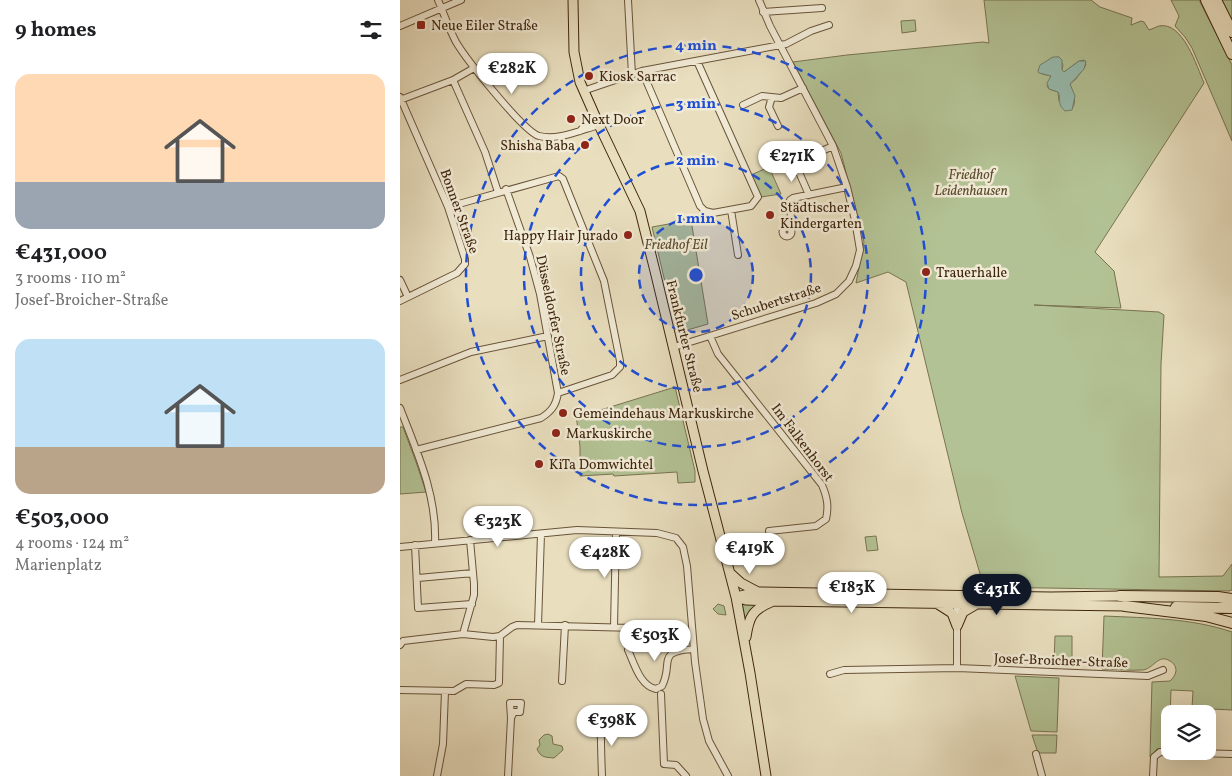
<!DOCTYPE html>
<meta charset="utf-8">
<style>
body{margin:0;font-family:Vollkorn,serif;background:#f6f6f6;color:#202124;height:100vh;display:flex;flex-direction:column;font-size:19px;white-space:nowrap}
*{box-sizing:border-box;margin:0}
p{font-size:16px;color:#757577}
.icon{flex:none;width:28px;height:28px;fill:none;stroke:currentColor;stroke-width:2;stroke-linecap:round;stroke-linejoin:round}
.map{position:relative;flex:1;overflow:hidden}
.drawer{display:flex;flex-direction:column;background:#fff;width:400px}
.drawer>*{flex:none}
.tools{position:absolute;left:761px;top:705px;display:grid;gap:10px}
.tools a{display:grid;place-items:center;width:55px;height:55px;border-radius:10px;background:#fff;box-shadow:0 5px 20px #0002;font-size:25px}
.price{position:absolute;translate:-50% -42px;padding:0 11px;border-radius:18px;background:#fff;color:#222;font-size:16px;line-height:32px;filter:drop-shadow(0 1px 2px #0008)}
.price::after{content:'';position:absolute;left:50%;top:30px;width:15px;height:11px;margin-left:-8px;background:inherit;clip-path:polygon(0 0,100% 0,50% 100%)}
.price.current{background:#111827;color:#fff}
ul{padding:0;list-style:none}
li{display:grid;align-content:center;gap:10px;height:265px;padding:0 15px}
li span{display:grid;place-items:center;height:155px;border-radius:15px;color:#555}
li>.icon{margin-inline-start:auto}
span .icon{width:90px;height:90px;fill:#fffc;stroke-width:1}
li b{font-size:21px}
h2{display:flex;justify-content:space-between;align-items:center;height:60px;padding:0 15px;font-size:21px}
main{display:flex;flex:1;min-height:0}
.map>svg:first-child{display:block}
</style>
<main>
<section class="drawer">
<h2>9 homes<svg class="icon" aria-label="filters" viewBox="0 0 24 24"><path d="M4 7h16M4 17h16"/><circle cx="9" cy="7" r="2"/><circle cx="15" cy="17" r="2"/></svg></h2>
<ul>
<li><span style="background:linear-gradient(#ffd9b3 70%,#9aa5b1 0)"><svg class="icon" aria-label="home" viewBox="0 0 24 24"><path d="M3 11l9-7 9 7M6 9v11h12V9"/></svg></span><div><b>€431,000</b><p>3 rooms · 110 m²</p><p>Josef-Broicher-Straße</p></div></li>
<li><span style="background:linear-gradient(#bfe0f5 70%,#b9a48a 0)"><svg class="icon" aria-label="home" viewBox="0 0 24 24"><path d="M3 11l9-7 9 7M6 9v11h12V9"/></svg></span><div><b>€503,000</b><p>4 rooms · 124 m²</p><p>Marienplatz</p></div></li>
</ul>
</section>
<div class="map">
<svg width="832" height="776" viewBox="0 0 832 776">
<rect width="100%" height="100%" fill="#e9dfbf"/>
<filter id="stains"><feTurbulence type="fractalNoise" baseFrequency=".004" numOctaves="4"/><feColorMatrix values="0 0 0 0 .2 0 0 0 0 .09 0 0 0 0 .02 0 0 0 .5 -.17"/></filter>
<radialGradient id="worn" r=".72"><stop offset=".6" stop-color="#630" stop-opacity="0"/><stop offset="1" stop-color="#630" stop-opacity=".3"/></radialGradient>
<path fill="#b3c294" stroke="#787450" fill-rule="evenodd" d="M584 0H691L700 7 732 18 731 25 741 21 744 22 749 30C752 29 756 27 759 26 783 21 797 67 804 83L695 252 714 271 721 308 634 305 759 312 764 315 761 364 759 577 823 576 832 564V590L829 591 584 587 562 513 506 282 488 272 456 283 464 242 441 153 393 62 447 55 583 42 589 43ZM659 57 663 65 662 70 664 72 679 61 684 60 686 65 676 79 670 84C672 93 678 99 672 109L668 110 659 101 658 92 649 89 647 86 651 76 642 74 651 58Z
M771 0H799L832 65V141L792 48 785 37 775 26 779 16Z
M821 0H832V21Z
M515 20 516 31 502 33 501 21Z
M369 167 381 194 361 197 351 175Z
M291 220 308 324 277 333 252 227Z
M275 387 295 471V482L278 483 277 472 214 476 213 474 180 476V447L176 414 191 413Z
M0 427H3L16 462 26 492 0 494Z
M476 536 478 550 467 551 465 537Z
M341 602H359L346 624Z
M318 604 324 606 326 615 318 614 313 609Z
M704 616C747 618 791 618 832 632V710L792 708 793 691 771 690 769 747 757 749 750 757 752 682 770 681C773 678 775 676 776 671 776 667 774 663 770 661 758 653 753 670 742 670 729 671 715 669 702 669Z
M655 636H672V663H654Z
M615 676 659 678 657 732 631 731Z
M148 734 152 736 153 744 162 746 163 750 154 758C145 757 141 758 137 749L140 745 139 740 144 735Z
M632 735H657L656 753H638Z"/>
<path fill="#97bdb0" stroke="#73806f" d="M653 57H659L662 60V70L664 72 679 61H686L684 69 670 84 675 96 672 110 665 111C656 103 662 100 658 92L649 89 647 83 651 76 639 73 638 71 640 65Z"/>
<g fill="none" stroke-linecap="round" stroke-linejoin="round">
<g stroke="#69543a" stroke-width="8">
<path id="minor" d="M38 0C44 14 49 29 56 42 66 59 123 131 139 136 157 141 181 130 199 125
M228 0 232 75
M363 12 422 8
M0 26 61 0
M242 71 300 206 305 211 313 213 351 206 358 197 297 61
M53 80 85 152 98 192
M183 91 242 71 386 44 411 31 429 25
M0 97 48 207 65 259V264L57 273 0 301
M372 97 369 107 378 126
M0 100 53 80 74 68
M343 105 362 96 381 98 403 88
M180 131 189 121 192 111
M391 155 399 152 402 160
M395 163 409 195
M369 165 391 155 395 163 433 146
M48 207 159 176 163 179 204 281 220 361V367L212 375 158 393
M331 210 338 255
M388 227 391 221 390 200 393 198 447 187
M382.5 232a4.5 4.5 0 1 1 9 0a4.5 4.5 0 1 1-9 0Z
M0 280 8 297
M310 336 318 354 422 485C427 497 429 506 426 519L416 526 369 531
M274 347 416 303 436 294 449 281 456 266 460 250 455 220 447 187 433 146 370 26 359 0
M0 380 71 352 148 336
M0 408C17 452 37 495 35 543
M16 450 141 418C152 411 156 405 158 393L140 294 130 257 106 189
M15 545 18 608 72 604
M0 547 177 530 257 533 276 538 283 547 287 566 295 662 303 719 309 741 328 776
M18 578 73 573
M557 600V668
M138 625 141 534
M214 627 216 532
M63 634 74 595V584L70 540
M0 645 3 641 63 634 93 637 100 636 112 627 117 625 236 628
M228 650C234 663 240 686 256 689L262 686C274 663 255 651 294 649
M430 674 444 670 557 668 748 676 763 670
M162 681 165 625
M0 690 54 691 66 684 94 685 99 683 100 636
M261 694 264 764 276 765 286 776
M201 719H188V711L200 710C201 732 201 754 202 776
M636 754 642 776
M37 776 43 744 45 691
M108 776 111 718 110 703H121L120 712H114L111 718
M753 776 754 757 760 752 832 754"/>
</g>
<g stroke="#3e250d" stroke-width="11">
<path id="major" d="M173 0 174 52 180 82 199 125 240 211 255 271 303 471 336 597 350 673 366 776
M330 573 341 583 358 592
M336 597 346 600 372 601 725 606
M336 597 358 592 651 597 720 596
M538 604 552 613 557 626
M557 626 563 612 575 605
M346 637C349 617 352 610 371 602"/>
</g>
<g stroke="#3e250d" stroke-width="12">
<path id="highway" d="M806 0 832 54
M816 0 832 32
M720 596 818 597 832 599
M725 606 806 616 832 623
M776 607 832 608"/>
</g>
<use href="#minor" stroke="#f1ead5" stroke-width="6"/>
<use href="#major" stroke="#e9dfbf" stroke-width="9"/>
<use href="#highway" stroke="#e9dfbf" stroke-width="10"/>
</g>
<circle cx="296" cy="275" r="57" fill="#1d4ed8" fill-opacity=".12"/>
<g fill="none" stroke="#1d4ed8" stroke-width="2.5" stroke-dasharray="9 6">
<circle cx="296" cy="275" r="57"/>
<circle cx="296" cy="275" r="115"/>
<circle cx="296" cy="275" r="172"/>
<circle cx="296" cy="275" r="230"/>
</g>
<g fill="#8f2418" stroke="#f1ead5" stroke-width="2">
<rect x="16" y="20" width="10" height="10" rx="2.5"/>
<circle cx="189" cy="76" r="5"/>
<circle cx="171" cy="119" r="5"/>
<circle cx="185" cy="145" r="5"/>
<circle cx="370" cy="215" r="5"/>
<circle cx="228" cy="235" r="5"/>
<circle cx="526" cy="272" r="5"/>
<circle cx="163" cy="413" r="5"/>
<circle cx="156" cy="433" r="5"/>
<circle cx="139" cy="464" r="5"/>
</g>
<g text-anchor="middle" stroke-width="5" stroke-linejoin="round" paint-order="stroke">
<g font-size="14" fill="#3e250d" stroke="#f1ead5" text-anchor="start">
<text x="31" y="30">Neue Eiler Straße</text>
<text x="199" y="81">Kiosk Sarrac</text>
<text x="181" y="124">Next Door</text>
<text x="175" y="150" text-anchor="end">Shisha Baba</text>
<text x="380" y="212">Städtischer<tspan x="380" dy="16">Kindergarten</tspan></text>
<text x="218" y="240" text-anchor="end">Happy Hair Jurado</text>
<text x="536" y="277">Trauerhalle</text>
<text x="173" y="418">Gemeindehaus Markuskirche</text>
<text x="166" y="438">Markuskirche</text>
<text x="149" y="469">KiTa Domwichtel</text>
</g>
<g font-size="14" font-style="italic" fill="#5b4c2f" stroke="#f1ead5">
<text x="571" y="179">Friedhof<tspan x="571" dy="16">Leidenhausen</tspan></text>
<text x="276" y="249">Friedhof Eil</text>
</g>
<g font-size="14" fill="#3e250d" stroke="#f1ead5">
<text transform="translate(60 211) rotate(70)" y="5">Bonner Straße</text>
<text transform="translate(376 301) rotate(-18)" y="5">Schubertstraße</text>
<text transform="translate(154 315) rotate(78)" y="5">Düsseldorfer Straße</text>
<text transform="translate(285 336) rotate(76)" y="5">Frankfurter Straße</text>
<text transform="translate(403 442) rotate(53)" y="5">Im Falkenhorst</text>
<text transform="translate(661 660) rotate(2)" y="5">Josef-Broicher-Straße</text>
</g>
</g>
<circle cx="296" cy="275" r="8" fill="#1d4ed8" stroke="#f1ead5" stroke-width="2.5"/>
<g font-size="15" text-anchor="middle" font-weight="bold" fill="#1d4ed8" stroke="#f1ead5" stroke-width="5" stroke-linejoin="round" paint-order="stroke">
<text x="296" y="50">4 min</text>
<text x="296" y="108">3 min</text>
<text x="296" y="165">2 min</text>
<text x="296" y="223">1 min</text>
</g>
<rect width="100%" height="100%" filter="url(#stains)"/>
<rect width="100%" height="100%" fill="url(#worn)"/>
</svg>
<div class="tools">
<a><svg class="icon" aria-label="layers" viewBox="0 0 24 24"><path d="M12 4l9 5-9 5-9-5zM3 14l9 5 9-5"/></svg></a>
</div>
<b class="price" style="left:112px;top:95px">€282K</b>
<b class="price" style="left:392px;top:183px">€271K</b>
<b class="price" style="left:98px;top:548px">€323K</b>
<b class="price" style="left:350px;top:575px">€419K</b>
<b class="price" style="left:205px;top:579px">€428K</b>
<b class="price" style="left:452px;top:614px">€183K</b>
<b class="price current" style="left:597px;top:616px">€431K</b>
<b class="price" style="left:255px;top:662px">€503K</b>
<b class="price" style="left:212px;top:747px">€398K</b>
</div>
</main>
